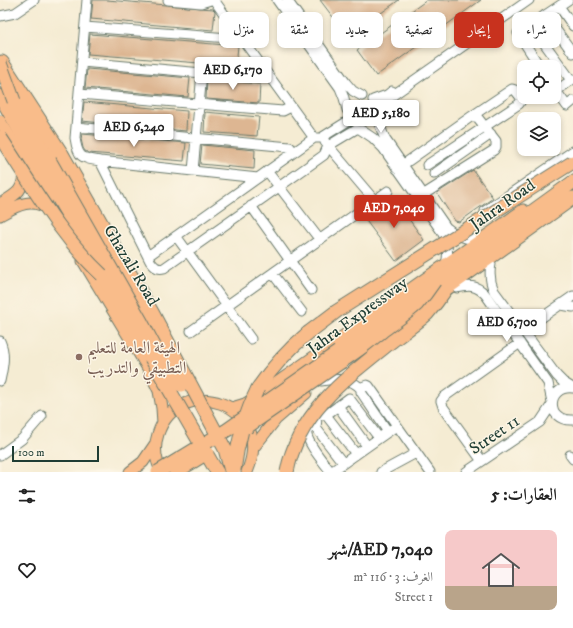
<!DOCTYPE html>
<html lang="ar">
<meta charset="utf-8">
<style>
body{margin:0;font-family:"IM FELL DW Pica",Amiri,serif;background:#f2f2f2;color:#222;direction:rtl;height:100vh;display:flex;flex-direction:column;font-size:15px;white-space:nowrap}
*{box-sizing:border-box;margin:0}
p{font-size:13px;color:#767676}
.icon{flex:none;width:22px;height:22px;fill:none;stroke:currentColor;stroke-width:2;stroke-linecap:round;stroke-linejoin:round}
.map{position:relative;height:472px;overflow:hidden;direction:ltr}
.details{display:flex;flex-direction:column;background:#fff;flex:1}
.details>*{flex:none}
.guide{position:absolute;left:12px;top:12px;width:549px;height:36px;direction:rtl;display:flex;gap:8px}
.tools{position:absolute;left:517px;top:60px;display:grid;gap:8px}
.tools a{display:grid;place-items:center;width:44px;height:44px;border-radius:8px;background:#fff;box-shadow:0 2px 6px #0003;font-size:20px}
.scale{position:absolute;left:12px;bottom:10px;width:87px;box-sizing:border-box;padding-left:4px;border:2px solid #1f3d34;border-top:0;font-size:11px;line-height:14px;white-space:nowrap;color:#1f3d34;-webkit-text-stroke:3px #fcf5e5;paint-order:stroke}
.price{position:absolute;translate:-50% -34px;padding:0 9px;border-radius:4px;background:#fff;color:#222;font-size:13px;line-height:26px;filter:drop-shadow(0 1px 2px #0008)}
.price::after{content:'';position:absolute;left:50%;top:24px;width:12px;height:9px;margin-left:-6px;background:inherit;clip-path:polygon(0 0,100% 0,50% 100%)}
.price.on{background:#c8321e;color:#fff}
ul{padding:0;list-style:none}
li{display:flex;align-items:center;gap:12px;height:100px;padding:0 16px}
li span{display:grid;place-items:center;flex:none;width:112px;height:80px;border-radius:8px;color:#555}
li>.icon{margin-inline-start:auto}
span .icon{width:48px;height:48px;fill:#fffc;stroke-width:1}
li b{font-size:17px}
h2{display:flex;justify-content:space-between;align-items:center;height:48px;padding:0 16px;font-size:17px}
.chip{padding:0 14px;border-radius:8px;background:#fff;box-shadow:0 2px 6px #0003;font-size:14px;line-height:36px}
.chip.on{background:#c8321e;color:#fff}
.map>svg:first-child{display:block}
</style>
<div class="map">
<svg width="573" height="472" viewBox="0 0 573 472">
<rect width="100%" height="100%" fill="#fcf5e5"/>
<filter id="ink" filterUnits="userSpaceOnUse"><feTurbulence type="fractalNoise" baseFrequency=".025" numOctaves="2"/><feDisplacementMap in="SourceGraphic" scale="8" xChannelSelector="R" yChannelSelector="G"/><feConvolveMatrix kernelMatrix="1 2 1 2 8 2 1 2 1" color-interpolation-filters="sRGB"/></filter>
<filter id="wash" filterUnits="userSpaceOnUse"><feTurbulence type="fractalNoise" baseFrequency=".012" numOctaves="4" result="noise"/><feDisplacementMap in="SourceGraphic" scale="16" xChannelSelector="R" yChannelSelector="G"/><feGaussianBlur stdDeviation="0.9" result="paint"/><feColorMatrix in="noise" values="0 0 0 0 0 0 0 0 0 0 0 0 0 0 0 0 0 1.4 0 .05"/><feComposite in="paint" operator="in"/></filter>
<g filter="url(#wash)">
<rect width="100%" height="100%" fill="#f5ecd3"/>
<g id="blocks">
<path fill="#ddb692" d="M93 0H107L213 9 215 11 213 30 91 19Z
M320 0H399L348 37Z
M427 0H481L376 76 357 50Z
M90 34 238 46 236 66 88 54Z
M87 69 190 78 188 97 85 88Z
M207 79 260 84 259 103 206 99Z
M84 102 187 111 186 131 82 121Z
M205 112 259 117 257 136 204 132Z
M82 134 186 143 184 161 89 153 85 151 83 148 81 139Z
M202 145 255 150 254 169 200 164Z
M473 170 493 198 459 222 455 221 437 193Z
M393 197 424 240 396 261 364 218Z"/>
</g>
</g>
<g filter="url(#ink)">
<use href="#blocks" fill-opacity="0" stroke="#6a7a6c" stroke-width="1"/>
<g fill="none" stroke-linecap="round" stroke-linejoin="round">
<g stroke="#6a7a6c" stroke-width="11">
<path id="minor" d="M87 0 75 138C78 158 81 158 100 161L258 178
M168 0 201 3 211 0
M214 0 314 138
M277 0 340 88 344 98 347 110
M287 0 346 83 353 91 362 96
M559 6 573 26
M545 15 573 53
M0 16 15 13 34 0
M531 25 571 80
M85 27 242 39
M82 62 202 73 247 75 262 66
M540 67 518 33 568 0
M554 88 567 106 573 101
M556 91 573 79
M79 94 283 111 291 107
M373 100 387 95 392 91
M379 107 389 98 529 0
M378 121 385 139 446 227C456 236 466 240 480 240
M76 127 290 147 294 152
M361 130 373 138 383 148 442 232C448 243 449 253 446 264
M325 142 375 201
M100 161 150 261C154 266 157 270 164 268L317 160 324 155 328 146 356 129
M427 165 519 104 522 99 515 90 512 89 472 116
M397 169 472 116 478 118 496 141V147L494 150 418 198
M193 171 202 73
M267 171 320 240
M434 174 491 134
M251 206 311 290
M485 211 573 151
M176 236 251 339
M148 256 314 138H321L348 121
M491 264C489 274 490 282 494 291L557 376 563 382 571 387
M273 274 302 312
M457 288C469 285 476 285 485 294L548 383 552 402
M561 305 573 307
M191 331 388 191
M518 334 573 296
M0 341C6 354 3 367 0 381
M321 381C336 379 351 377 361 389
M573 388C546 385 545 422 573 420
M338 406 367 446
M326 415 349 398 379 438
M311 428 307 430C304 440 324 463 331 472
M388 432 361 392 362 387 367 385 369 386 430 472
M0 455 22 439 42 416
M570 455 573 459
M482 461 443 407 441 401 444 397 520 343
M343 463 316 428 317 418 320 415 324 414 326 415 356 454
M331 472 392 429
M381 472 416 453
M466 472 540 422 552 404"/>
</g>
<g stroke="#6a7a6c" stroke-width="13">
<path id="major" d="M0 121 20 152 47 199
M35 123 105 243
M0 204C17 194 24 191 24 170
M0 215C16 206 32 196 49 210
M83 261 149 370 159 391 162 408 163 423
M232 408 245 404 258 396 523 210
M253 448 276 419 306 393
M130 472 143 462 156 443
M162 472C155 460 154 446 158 434 178 372 277 402 247 472"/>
</g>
<g stroke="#6a7a6c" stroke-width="15">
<path id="highway" d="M2 62 62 154
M8 92 161 350
M0 96 102 275 151 358
M338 352 573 182
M341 362 446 289 573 198
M258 388C273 366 288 350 308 333"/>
</g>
<use href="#minor" stroke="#fff" stroke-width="9"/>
<use href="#major" stroke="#f9bc8a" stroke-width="11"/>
<use href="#highway" stroke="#f9bc8a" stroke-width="13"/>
<g stroke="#6a7a6c" stroke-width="15" stroke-linecap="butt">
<path id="highway-bridge" d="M0 63 14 101
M0 137C32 185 60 236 102 275
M62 154 153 314 225 449 231 471
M308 333 337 311 573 162
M161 350 181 385
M151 358 217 472
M247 427 341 362
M234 470C238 440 245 414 258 388
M158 472 227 430 338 352
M176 472 207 453
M287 472C298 413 347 377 391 342 403 333 416 324 427 314 434 306 440 298 446 289"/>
</g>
<use href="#highway-bridge" stroke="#f9bc8a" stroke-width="13"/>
</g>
</g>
<circle fill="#8d6e63" stroke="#fcf5e5" stroke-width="1.5" cx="79" cy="357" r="4"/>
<g text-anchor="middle" stroke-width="3" stroke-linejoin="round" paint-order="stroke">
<g font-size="17" fill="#1f3d34" stroke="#fcf5e5">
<text transform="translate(502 204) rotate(-35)" y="6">Jahra Road</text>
<text transform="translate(132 265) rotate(59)" y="6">Ghazali Road</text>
<text transform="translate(357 315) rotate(-36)" y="6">Jahra Expressway</text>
<text transform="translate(494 434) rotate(-34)" y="6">Street 11</text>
</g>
<g font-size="17" fill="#785e54" stroke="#fcf5e5" text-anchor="start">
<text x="87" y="353">الهيئة العامة للتعليم<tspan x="87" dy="20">التطبيقي والتدريب</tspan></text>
</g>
</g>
</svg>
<div class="tools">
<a><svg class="icon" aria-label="locate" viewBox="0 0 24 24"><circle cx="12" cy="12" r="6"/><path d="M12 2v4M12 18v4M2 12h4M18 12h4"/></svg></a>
<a><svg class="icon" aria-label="layers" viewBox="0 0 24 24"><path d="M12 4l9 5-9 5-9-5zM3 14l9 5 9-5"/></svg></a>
</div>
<div class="scale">100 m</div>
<b class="price" style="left:233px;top:91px">AED 6,170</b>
<b class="price" style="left:381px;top:134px">AED 5,180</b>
<b class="price" style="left:134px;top:148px">AED 6,240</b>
<b class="price on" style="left:394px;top:229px">AED 7,040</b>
<b class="price" style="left:507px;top:343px">AED 6,700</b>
<div class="guide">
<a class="chip">شراء</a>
<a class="chip on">إيجار</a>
<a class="chip">تصفية</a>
<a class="chip">جديد</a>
<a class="chip">شقة</a>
<a class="chip">منزل</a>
</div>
</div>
<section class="details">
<h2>العقارات: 5<svg class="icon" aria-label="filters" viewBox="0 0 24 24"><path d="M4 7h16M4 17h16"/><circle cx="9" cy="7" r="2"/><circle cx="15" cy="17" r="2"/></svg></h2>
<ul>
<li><span style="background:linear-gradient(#f6c9c9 70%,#b9a48a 0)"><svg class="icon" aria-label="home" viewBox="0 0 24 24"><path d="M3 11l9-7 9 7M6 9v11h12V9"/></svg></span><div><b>AED 7,040/شهر</b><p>الغرف: 3 · 116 m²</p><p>Street 1</p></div><svg class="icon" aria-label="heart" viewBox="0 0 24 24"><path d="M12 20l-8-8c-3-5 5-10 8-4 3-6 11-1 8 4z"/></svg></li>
</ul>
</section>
